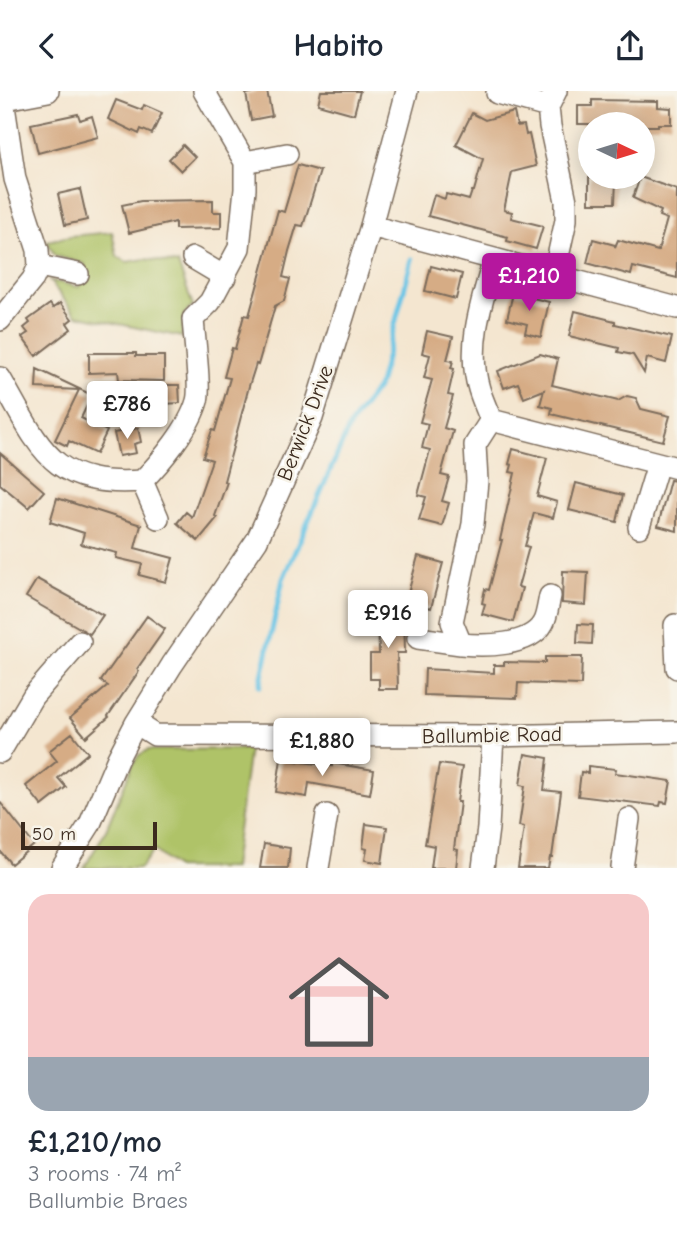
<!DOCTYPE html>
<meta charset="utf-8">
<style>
body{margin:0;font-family:"Comic Neue",sans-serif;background:#f6f6f7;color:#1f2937;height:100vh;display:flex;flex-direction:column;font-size:26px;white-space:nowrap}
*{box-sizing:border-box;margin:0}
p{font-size:23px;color:#747a83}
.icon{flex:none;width:38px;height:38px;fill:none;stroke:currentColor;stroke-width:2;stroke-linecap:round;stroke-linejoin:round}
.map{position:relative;height:777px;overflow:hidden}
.drawer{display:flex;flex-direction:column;background:#fff;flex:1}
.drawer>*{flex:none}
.needle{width:46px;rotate:94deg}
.tools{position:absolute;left:578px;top:21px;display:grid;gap:14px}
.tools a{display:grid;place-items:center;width:77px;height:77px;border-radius:50%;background:#fff;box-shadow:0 4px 18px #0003;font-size:35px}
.scale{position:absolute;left:21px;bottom:18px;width:136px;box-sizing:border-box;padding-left:7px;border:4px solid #3b2a1e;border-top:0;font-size:19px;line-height:24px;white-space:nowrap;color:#3b2a1e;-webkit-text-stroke:5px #f7f3e8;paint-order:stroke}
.price{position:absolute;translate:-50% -60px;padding:0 16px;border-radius:7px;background:#fff;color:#222;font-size:23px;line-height:46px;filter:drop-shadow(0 2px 4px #0008)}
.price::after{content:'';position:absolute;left:50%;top:42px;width:21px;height:16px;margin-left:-10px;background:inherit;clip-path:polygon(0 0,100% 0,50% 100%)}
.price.current{background:#b5179e;color:#fff}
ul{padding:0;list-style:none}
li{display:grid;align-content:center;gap:14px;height:371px;padding:0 28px}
li span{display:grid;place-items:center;height:217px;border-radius:21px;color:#555}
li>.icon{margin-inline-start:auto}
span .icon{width:126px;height:126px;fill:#fffc;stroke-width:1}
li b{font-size:30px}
header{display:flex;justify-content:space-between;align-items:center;height:91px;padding:0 28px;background:#fff;font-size:32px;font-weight:700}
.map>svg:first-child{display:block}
</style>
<header><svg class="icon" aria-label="back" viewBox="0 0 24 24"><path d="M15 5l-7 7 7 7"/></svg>Habito<svg class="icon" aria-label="share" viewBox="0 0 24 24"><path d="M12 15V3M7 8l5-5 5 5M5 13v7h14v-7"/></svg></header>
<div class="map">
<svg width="677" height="777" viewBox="0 0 677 777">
<rect width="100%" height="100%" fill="#f7f3e8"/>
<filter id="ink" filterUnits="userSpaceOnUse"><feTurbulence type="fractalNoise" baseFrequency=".0143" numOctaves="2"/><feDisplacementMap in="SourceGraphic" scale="14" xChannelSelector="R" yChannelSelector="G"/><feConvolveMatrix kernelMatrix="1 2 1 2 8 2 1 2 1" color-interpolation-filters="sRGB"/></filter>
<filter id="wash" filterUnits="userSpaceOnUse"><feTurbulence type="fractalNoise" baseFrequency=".00686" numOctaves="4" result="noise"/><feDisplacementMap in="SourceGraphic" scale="28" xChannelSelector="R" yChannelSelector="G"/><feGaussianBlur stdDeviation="1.57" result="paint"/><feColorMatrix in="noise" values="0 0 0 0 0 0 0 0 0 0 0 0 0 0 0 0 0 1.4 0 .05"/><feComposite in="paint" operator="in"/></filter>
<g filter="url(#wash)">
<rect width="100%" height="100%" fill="#f4e6d0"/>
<path fill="#afc367" stroke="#757642" stroke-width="2" d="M112 141 117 165 127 171 145 168 178 173 193 215 184 223 182 246 76 224 49 189 79 196 85 173 55 165 47 150 70 145Z
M249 658 233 777H176L154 759 140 777H84L105 741 133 673 139 664 148 659Z"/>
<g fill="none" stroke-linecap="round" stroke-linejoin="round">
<path stroke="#67c5e6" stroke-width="5" d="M260 595 283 488 350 334 379 294 412 168"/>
</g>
<g id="blocks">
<path fill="#d6ac85" d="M260 0H267L272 25 251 29 246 3Z
M321 0H360L354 23 318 13Z
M116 9 142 19 144 14 162 22 152 43 141 38 139 43 108 28Z
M592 9 658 10V16L671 17V33H658V35H642V33H578V15H592Z
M514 21 517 35 524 34 526 44 529 43 536 75 512 81 504 119 512 121 511 127 543 135 536 158 507 150 508 146 428 125 434 104 445 108 446 103 469 109 472 100H474L483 68 456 54 472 22 485 29Z
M78 23 80 29 92 25 98 46 38 62 31 33Z
M183 54 195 66 181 80 169 68Z
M298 74 320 80 303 135 297 134 289 160 283 186 290 188 284 210 275 215 258 274 256 273 249 295 224 390 227 391 215 425 217 427 198 450 177 432 186 421 192 426 212 369 203 366 212 339 215 340 230 287 224 286 232 257 235 258 244 224 249 225 278 119 284 121Z
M589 86H607V89H616L615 112H589Z
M640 86 677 99V187L633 176 631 184 587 172 593 148 615 154V156L618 149 658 160 667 128 659 125 661 120 633 107Z
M80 98 87 129 65 134 58 103Z
M213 109V121H221V137L175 138V131L129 142 122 114 141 110Z
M431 175 462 183 456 208 425 200Z
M513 202 549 211 541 246 525 242 527 233 507 228Z
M60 212 72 228 67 232 71 238 36 265 22 246 28 242 24 237 30 232 28 229 50 213 53 217Z
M575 220 615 230V233L672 246 666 272 647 267 644 282 633 264 618 261 619 257 569 245Z
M427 240 453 246 447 269 453 270 451 277 454 278 448 304 453 305 444 337 453 340 441 384 449 386 442 410 449 412 442 435 419 429 426 406 418 404 430 359 422 357 428 333 420 331 432 289 424 287 430 264 422 262Z
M89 262H136V265H164V290L119 289 118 281 89 282Z
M540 263 558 268 552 294 618 310 627 305 636 307 641 318 670 325 663 350 551 323 552 317 540 314 544 299 524 307 518 292 504 297 498 280Z
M37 278 92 304 81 327 107 340 96 363 69 350 67 355 55 349 79 299 36 297Z
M162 294H179L180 312 163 313Z
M138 337 141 351 134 353 136 362 119 365 114 342Z
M513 358 547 367 537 405 557 411 553 427 534 422 525 455 529 456 518 496 522 497 513 531 482 523 485 513 482 512 485 498 489 499 502 449H500L515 382 510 381 512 374 509 373Z
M0 362 44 400 29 417 0 393Z
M670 389 677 390V440L658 435Z
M576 392 623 404 617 431 569 419Z
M57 407 141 434 135 457 173 467 166 491 139 484 142 473 116 467 117 462 81 453 84 442 50 431Z
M418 465 443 472 431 517 406 510Z
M563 480 588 481 586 514 562 512Z
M37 488 103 524 90 543 26 506Z
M378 522H404L405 562H397L398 598H379V588H370V563H379Z
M147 525 165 538 137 578 139 580 108 625 109 626 86 646 70 627 108 595 101 590Z
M578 533 593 534 592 553 577 552Z
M545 566H582L581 594 518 592 517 607 424 604 425 578 494 582V574H504V571L545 572Z
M72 642 88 662 58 687 66 696 42 715 26 695 57 670 49 660Z
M525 663 548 667 544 699 561 701 552 766H550L548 777H518L524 736 519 735 525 695 520 694Z
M281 668 332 675V672L374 679 370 703 309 692 307 706 276 701Z
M439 673 462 676 457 711H460L454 758 458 759 456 777H431L434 755 425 753Z
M588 675 616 678 615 682 671 690 667 712 661 711 660 715 578 705 581 681 588 682Z
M0 711 34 754 11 773 0 760Z
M366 733 387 736 382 772 365 769 367 758 363 757Z
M264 753 290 757 288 777H260Z"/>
</g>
</g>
<g filter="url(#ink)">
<use href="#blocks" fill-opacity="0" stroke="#7c6c5c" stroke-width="2"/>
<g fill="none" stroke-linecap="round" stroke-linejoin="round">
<g stroke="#7c6c5c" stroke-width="24">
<path id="minor" d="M497 2 548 16
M0 9 48 0
M245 71 287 63
M371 135 677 217
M193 167 225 186
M494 169C482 209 466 256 479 298 482 308 487 319 491 329L677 377
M39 175 78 183
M554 184 566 129V110L550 35 548 16 556 0
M0 229 33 188 39 175 38 159 15 88 3 8
M0 287C40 356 50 397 142 390 161 371 190 336 197 310 201 297 194 245 193 228L210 211 239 157 245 98V71L204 0
M491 329 475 354 477 390 473 433 452 531 461 553C483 555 530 556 543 532 547 525 548 514 550 505
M142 390 158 427
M639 436 658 373
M675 534 677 577
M418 547 461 553
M136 632 155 644 493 645 677 641
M0 661 33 605 80 551
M62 777 90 733 118 667 136 632 172 574 257 449 312 327 371 135 407 0
M318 777 327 724
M483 777 488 737 493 645
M622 777 629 728"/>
</g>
<use href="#minor" stroke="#fff" stroke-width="21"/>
</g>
</g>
<g text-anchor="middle" stroke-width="5" stroke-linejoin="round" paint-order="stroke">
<g font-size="21" fill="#3b2a1e" stroke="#f7f3e8">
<text transform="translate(305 332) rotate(-69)" y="7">Berwick Drive</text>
<text transform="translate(492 644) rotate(-1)" y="7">Ballumbie Road</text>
</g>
</g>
</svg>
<div class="tools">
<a><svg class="needle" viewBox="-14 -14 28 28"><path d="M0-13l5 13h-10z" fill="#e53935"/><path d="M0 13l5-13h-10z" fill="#747a83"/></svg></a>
</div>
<div class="scale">50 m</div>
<b class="price current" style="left:529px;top:222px">£1,210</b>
<b class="price" style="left:127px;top:350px">£786</b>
<b class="price" style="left:388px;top:559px">£916</b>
<b class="price" style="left:322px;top:687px">£1,880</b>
</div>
<section class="drawer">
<ul>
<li><span style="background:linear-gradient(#f6c9c9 75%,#9aa5b1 0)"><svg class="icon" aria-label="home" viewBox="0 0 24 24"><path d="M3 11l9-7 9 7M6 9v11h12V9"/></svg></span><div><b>£1,210/mo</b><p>3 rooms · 74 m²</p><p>Ballumbie Braes</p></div></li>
</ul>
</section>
